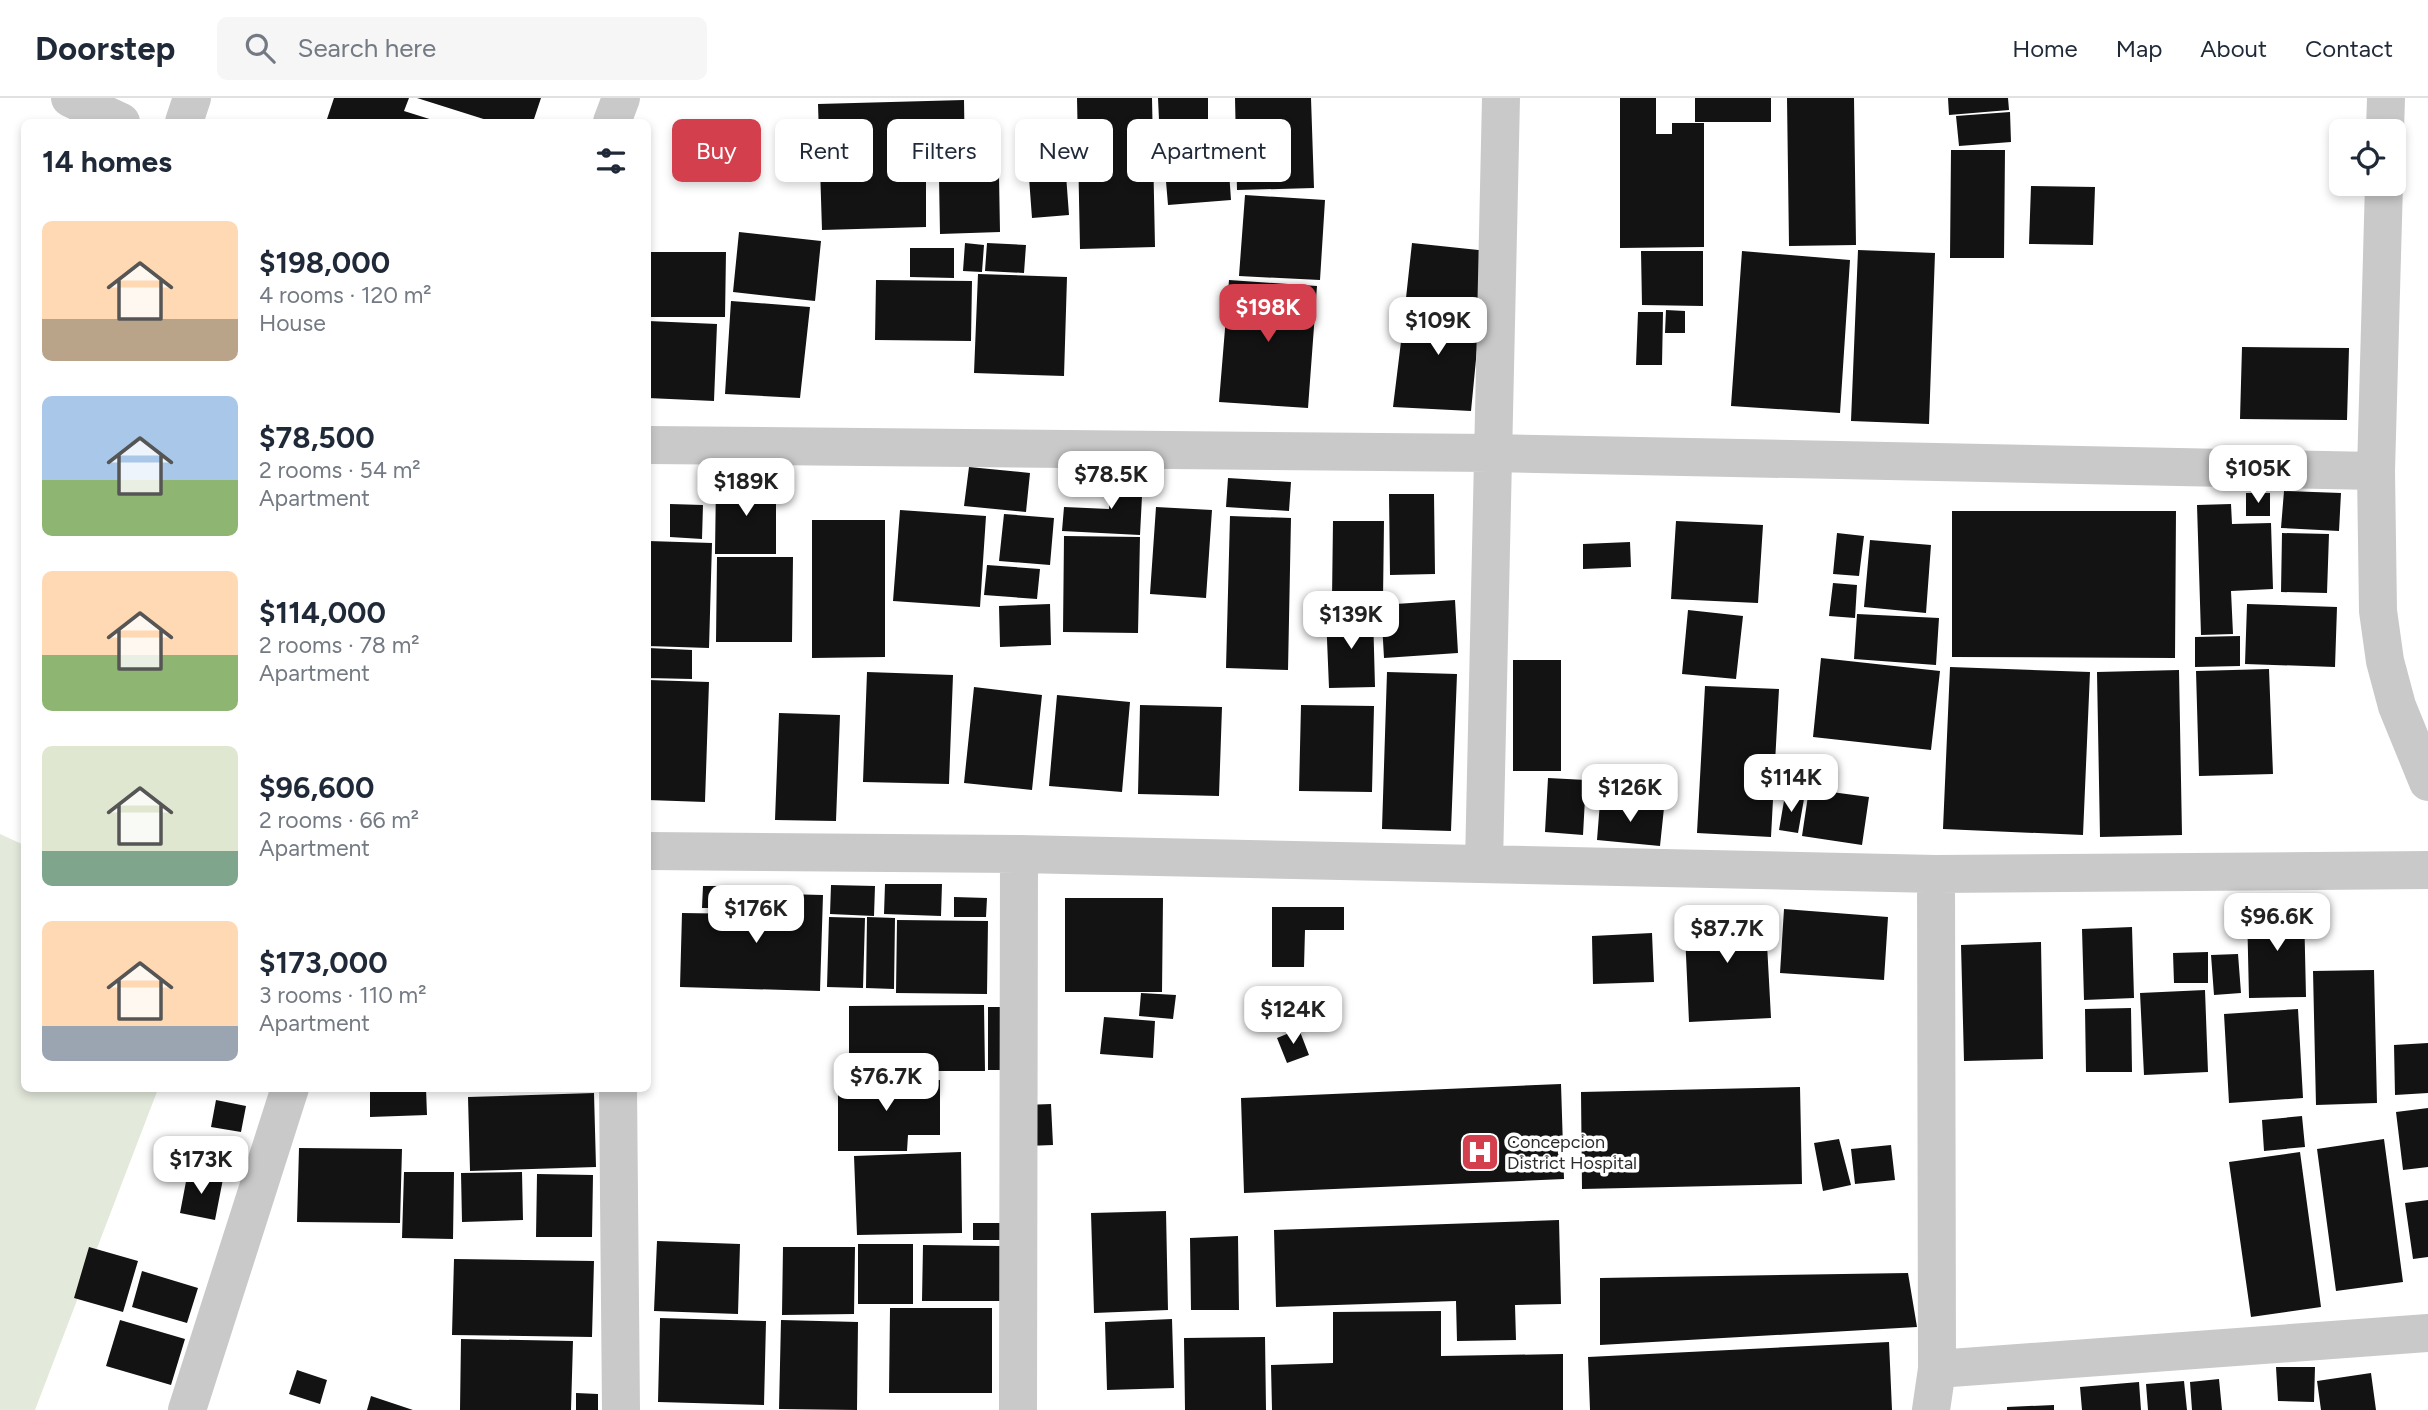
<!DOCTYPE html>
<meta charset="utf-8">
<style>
body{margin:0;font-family:Figtree,sans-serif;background:#f6f6f7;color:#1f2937;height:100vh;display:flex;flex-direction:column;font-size:26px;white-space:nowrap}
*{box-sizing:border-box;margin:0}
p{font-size:23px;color:#747a83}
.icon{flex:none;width:38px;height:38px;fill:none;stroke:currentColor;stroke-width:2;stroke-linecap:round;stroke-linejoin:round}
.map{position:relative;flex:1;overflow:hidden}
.side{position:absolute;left:21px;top:21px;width:630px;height:973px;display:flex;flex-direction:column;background:#fff;border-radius:10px;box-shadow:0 4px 10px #0003}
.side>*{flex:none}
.top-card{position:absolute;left:672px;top:21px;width:665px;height:63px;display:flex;gap:14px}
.fabs{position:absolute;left:2329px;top:21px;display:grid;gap:14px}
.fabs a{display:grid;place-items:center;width:77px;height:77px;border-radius:10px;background:#fff;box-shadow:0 4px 10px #0003;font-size:35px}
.price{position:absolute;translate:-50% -60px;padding:0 16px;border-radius:14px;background:#fff;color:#222;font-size:23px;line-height:46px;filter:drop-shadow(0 2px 4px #0008)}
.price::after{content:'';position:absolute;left:50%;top:42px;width:21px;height:16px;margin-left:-10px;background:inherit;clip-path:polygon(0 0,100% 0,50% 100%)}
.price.on{background:#d33f4c;color:#fff}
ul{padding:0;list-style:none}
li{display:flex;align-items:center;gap:21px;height:175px;padding:0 21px}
li span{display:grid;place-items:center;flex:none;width:196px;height:140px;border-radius:10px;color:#555}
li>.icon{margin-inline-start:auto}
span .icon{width:84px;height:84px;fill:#fffc;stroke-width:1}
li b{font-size:30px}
h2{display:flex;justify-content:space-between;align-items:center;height:84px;padding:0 21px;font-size:30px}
.tag{padding:0 24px;border-radius:10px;background:#fff;box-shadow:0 4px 10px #0003;font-size:24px;line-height:63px}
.tag.on{background:#d33f4c;color:#fff}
header{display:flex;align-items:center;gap:42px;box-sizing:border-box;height:98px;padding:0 35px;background:#fff;border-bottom:2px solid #e0e1e3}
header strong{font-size:33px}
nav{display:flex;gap:38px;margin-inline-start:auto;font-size:24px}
.search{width:490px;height:63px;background:#f6f6f7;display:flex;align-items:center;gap:18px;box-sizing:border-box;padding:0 24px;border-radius:10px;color:#747a83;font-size:26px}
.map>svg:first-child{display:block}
</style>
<header>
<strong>Doorstep</strong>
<div class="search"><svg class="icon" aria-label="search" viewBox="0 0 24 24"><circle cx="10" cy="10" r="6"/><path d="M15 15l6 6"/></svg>Search here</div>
<nav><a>Home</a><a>Map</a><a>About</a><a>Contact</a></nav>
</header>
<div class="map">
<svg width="2428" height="1312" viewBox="0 0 2428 1312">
<rect width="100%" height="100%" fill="#fff"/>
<path fill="#e3e9db" d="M0 736 24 747V990L158 991 35 1312H0Z"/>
<path fill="#131313" d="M334 0H409L404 13 439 24H326Z
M417 0H541L533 24H493Z
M1077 0H1152L1155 149 1080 151Z
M1158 0H1208V21L1159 22Z
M1235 0H1311L1314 90 1237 92Z
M1620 0H1656V36H1672V25H1704V149L1620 150Z
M1695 0H1771V24H1695Z
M1787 0H1854L1856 147 1789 148Z
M1948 0H2008L2009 12 1949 17Z
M964 2 965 68 926 69V129L822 132 818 6Z
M2010 14 2011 44 1959 48 1956 18Z
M1226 30 1231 102 1168 107 1162 36Z
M1064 50 1069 117 1032 120 1027 53Z
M1951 52H2005L2004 160H1950Z
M999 78 1000 134 940 136 939 80Z
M2031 88 2095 89 2093 147 2029 146Z
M1245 97 1325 102 1320 182 1239 178Z
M739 134 821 143 815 203 733 194Z
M965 145 984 147 982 174 963 173Z
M987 145 1026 147 1024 175 985 173Z
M1412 145 1488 153 1482 207 1406 200Z
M910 150H954V180L910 179Z
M1858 152 1935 155 1929 326 1851 323Z
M1641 153H1703V208L1642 207Z
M1742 153 1850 162 1840 315 1731 308Z
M648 154H726L725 219H648Z
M978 176 1067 179 1064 278 974 275Z
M876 182 972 183 971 243 875 242Z
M1229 182 1317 188 1308 310 1219 304Z
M731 203 810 209 800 300 725 296Z
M1406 203 1481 210 1471 313 1393 309Z
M1666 212 1685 213V235H1665Z
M1638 214H1663L1662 267H1636Z
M648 223 717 226 714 303 648 300Z
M2242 249 2349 250 2347 322 2240 321Z
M969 369 1030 375 1026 414 964 408Z
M1111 377 1143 379 1140 437 1062 433 1064 409 1109 411Z
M1228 380 1291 384 1289 413 1226 409Z
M716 383 776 384V456H715Z
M2284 393 2341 395 2339 433 2281 430Z
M2246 395H2270V418H2246Z
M1389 396H1434L1435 476 1390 477Z
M670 406 703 407 702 441 670 439Z
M2231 406 2232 426 2271 425 2273 491 2231 493 2233 536 2201 537 2197 407Z
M1156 409 1212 412 1206 500 1150 496Z
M900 412 986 418 980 509 893 503Z
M1952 413H2176L2175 560 1952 559Z
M1004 416 1054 420 1050 467 999 463Z
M1230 418 1291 420 1288 572 1226 570Z
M812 422H885V559L812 560Z
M1333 423H1384L1383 501H1332Z
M1676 423 1763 427 1758 505 1671 501Z
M1837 435 1864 438 1859 478 1833 476Z
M2282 435 2329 436 2327 495 2281 494Z
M1064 438 1140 439 1138 535 1063 534Z
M1870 442 1931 447 1926 515 1864 509Z
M648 443 712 445 709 550 648 548Z
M1630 444 1631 469 1583 471V446Z
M717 459H793L792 544H716Z
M987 467 1040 471 1037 501 984 497Z
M1833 485 1857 487 1855 520 1829 518Z
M1455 502 1458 555 1384 560 1381 507Z
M1050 506 1051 547 1000 549 999 508Z
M2247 506 2337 509 2335 569 2245 566Z
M1688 512 1743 518 1736 581 1682 576Z
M1373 515 1375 589 1329 590 1326 517Z
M1857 516 1939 520 1936 567 1854 561Z
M2240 538V568L2195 569V539Z
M648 550 692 552V581L648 580Z
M1821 560 1940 573 1931 652 1813 639Z
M1513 562H1561V673H1513Z
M1950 569 2090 574 2083 737 1943 731Z
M2269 571 2273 676 2199 678 2196 573Z
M2179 572 2182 737 2100 739 2097 574Z
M867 574 953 577 949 686 863 684Z
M1387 574 1457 576 1451 733 1382 731Z
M648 582 709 584 705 704 648 702Z
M1705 588 1779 591 1771 739 1697 735Z
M974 589 1042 597 1032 692 964 685Z
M1057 597 1130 604 1122 694 1049 688Z
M1140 607 1222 609 1219 698 1138 696Z
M1301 607 1374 608 1372 694 1299 693Z
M779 615 840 617 836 723 775 722Z
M1548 680 1586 682 1583 737 1545 734Z
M1809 691 1869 699 1862 747 1802 738Z
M1785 697 1804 701 1798 735 1779 732Z
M1600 704 1664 710 1660 748 1597 742Z
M885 786H942L941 818 884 816Z
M831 787 875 788 874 818 830 816Z
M703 788H734V810H702Z
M747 795 823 797 820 893 680 889 682 815 746 816Z
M954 799 987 800 986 819H954Z
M1065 800H1163L1162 894H1065Z
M1272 809H1344V832H1305L1304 869H1272Z
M1765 809 1771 920 1689 924 1684 813Z
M2304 810 2306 899 2249 900 2247 812Z
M1784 811 1888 819 1884 882 1780 875Z
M829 819 865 820 863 890 827 889Z
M867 819 895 820 894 891 866 890Z
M897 822 988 823 987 896 896 895Z
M2132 829 2134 900 2084 902 2082 831Z
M1652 835 1654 884 1593 886 1592 838Z
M2041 844 2043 961 1964 963 1961 847Z
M2208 854V885H2174L2173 855Z
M2238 856 2241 895 2214 897 2211 857Z
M2374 872 2377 1005 2316 1007 2313 873Z
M2205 892 2208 974 2144 977 2140 895Z
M1141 895 1176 897 1173 921 1139 918Z
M984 907 985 973H849V908Z
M988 909H1014V972H988Z
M2131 910 2132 974H2086L2085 911Z
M2298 911 2303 1000 2229 1005 2224 916Z
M1104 919 1155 923 1153 960 1100 956Z
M1299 931 1309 957 1287 965 1277 940Z
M2428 945V995L2395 997 2394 947Z
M838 982H940V1037H908L907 1053H838Z
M1561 986 1564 1081 1244 1095 1241 1000Z
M1800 989 1802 1086 1582 1091 1581 994Z
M370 990H426L427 1017 370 1019Z
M594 995 596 1069 470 1073 468 999Z
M216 1002 246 1008 241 1034 211 1029Z
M1051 1006 1053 1047 1026 1048 1025 1007Z
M2428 1010V1069L2403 1072 2396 1014Z
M2302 1018 2305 1049 2264 1053 2262 1022Z
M1839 1041 1851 1087 1823 1093 1814 1045Z
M2384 1041 2403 1184 2336 1193 2317 1051Z
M1891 1047 1895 1082 1855 1086 1851 1051Z
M299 1050 402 1051 400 1125 297 1124Z
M961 1054 962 1135 857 1137 854 1058Z
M2300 1054 2321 1209 2251 1219 2229 1064Z
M188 1073 223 1081 215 1122 180 1115Z
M404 1074H454L453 1141 402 1140Z
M522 1074 523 1122 462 1124 461 1075Z
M537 1076 593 1077 592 1139H536Z
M2428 1102V1159L2413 1161 2405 1105Z
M1166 1113 1168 1212 1094 1215 1091 1115Z
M1559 1122 1561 1206 1515 1207 1516 1242 1457 1243 1456 1203 1276 1209 1274 1132Z
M973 1125H1012V1142H973Z
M1238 1138 1239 1212H1191L1190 1140Z
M657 1143 740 1146 738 1216 654 1213Z
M858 1146H913V1206H858Z
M923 1147 1001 1148 1000 1203H922Z
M89 1149 138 1163 123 1214 74 1200Z
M783 1149H855L854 1216 782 1217Z
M454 1161 594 1163 592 1239 452 1237Z
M142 1173 198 1190 187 1225 132 1209Z
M1908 1175 1917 1229 1600 1247V1180Z
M890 1210H992V1295H889Z
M1441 1213V1258L1563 1256V1312H1272L1271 1267 1333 1265V1214Z
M660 1220 766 1223 764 1307 658 1304Z
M1172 1221 1174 1290 1107 1292 1105 1224Z
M120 1222 185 1241 171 1287 106 1268Z
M781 1222 858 1224 857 1312 779 1311Z
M1265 1239 1266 1312H1185L1184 1240Z
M461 1241 573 1243 571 1312H460Z
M1889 1244 1892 1312H1590L1588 1259Z
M2276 1269H2315L2314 1304 2278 1303Z
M297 1272 327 1282 320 1306 289 1296Z
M2371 1275 2376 1312H2321L2317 1283Z
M2219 1281 2222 1312H2192L2190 1284Z
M2184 1283 2187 1312H2148L2146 1286Z
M2139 1284 2141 1312H2082L2080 1289Z
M576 1295 598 1296V1312H576Z
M371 1298 413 1312H367Z
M2054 1307V1312H2007V1309Z"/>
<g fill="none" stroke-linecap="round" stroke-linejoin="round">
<path stroke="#c9c9c9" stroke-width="38" d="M70 0 121 24
M184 24 192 0
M612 24 621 0
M2385 33 2386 0
M2384 86 2376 373 2378 513 2385 563 2397 608 2428 684
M648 347 1491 355 2376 373
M648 753 1019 756 1936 776 2428 772
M1484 766 1501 0
M1936 776 1937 1271
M618 990 621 1312
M187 1312 290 990
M1018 1312 1019 756
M1931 1312 1937 1271 2428 1235"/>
</g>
<defs>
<g id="hospital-square" transform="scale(2.0125)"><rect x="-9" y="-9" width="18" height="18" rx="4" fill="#d33f4c" stroke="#fff"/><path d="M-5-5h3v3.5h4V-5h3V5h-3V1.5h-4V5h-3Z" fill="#fff"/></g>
</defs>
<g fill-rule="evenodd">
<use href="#hospital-square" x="1480" y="1054"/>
</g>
<g text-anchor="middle" stroke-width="7" stroke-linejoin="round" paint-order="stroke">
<g font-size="18" fill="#2c2c2c" stroke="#fff" text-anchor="start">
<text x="1507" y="1050">Concepcion<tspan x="1507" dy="21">District Hospital</tspan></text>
</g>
</g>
</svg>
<div class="fabs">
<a><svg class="icon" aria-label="locate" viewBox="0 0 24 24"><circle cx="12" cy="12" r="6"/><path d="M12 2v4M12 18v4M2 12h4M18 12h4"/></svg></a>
</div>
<b class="price on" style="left:1268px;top:246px">$198K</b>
<b class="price" style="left:1438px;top:259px">$109K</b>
<b class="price" style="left:2258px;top:407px">$105K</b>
<b class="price" style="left:1111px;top:413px">$78.5K</b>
<b class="price" style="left:746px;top:420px">$189K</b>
<b class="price" style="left:1351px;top:553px">$139K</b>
<b class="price" style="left:1791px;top:716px">$114K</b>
<b class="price" style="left:1630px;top:726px">$126K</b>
<b class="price" style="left:756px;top:847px">$176K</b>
<b class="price" style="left:2277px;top:855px">$96.6K</b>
<b class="price" style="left:1727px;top:867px">$87.7K</b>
<b class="price" style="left:1293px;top:948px">$124K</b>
<b class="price" style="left:886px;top:1015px">$76.7K</b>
<b class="price" style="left:201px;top:1098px">$173K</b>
<div class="top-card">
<a class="tag on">Buy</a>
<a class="tag">Rent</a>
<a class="tag">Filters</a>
<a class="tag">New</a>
<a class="tag">Apartment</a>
</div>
<section class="side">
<h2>14 homes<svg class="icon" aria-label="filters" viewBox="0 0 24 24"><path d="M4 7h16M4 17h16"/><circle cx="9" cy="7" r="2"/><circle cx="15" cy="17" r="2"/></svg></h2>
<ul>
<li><span style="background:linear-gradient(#ffd9b3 70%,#b9a48a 0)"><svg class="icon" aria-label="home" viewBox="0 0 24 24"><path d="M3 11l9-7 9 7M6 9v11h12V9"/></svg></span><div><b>$198,000</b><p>4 rooms · 120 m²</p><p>House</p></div></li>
<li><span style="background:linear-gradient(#a9c7e8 60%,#8fb573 0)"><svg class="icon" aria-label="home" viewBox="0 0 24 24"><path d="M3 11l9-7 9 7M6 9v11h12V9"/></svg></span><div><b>$78,500</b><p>2 rooms · 54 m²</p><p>Apartment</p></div></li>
<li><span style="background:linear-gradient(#ffd9b3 60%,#8fb573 0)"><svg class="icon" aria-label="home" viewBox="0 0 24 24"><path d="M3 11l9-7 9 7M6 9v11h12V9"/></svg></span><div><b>$114,000</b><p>2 rooms · 78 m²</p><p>Apartment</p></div></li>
<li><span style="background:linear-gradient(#dfe7d0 75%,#7fa58c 0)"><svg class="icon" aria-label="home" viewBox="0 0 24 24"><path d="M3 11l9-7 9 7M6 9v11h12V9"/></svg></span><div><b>$96,600</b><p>2 rooms · 66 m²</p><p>Apartment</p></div></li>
<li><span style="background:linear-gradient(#ffd9b3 75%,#9aa5b1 0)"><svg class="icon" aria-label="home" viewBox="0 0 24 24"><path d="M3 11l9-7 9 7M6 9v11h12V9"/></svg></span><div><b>$173,000</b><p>3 rooms · 110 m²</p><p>Apartment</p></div></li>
</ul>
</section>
</div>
